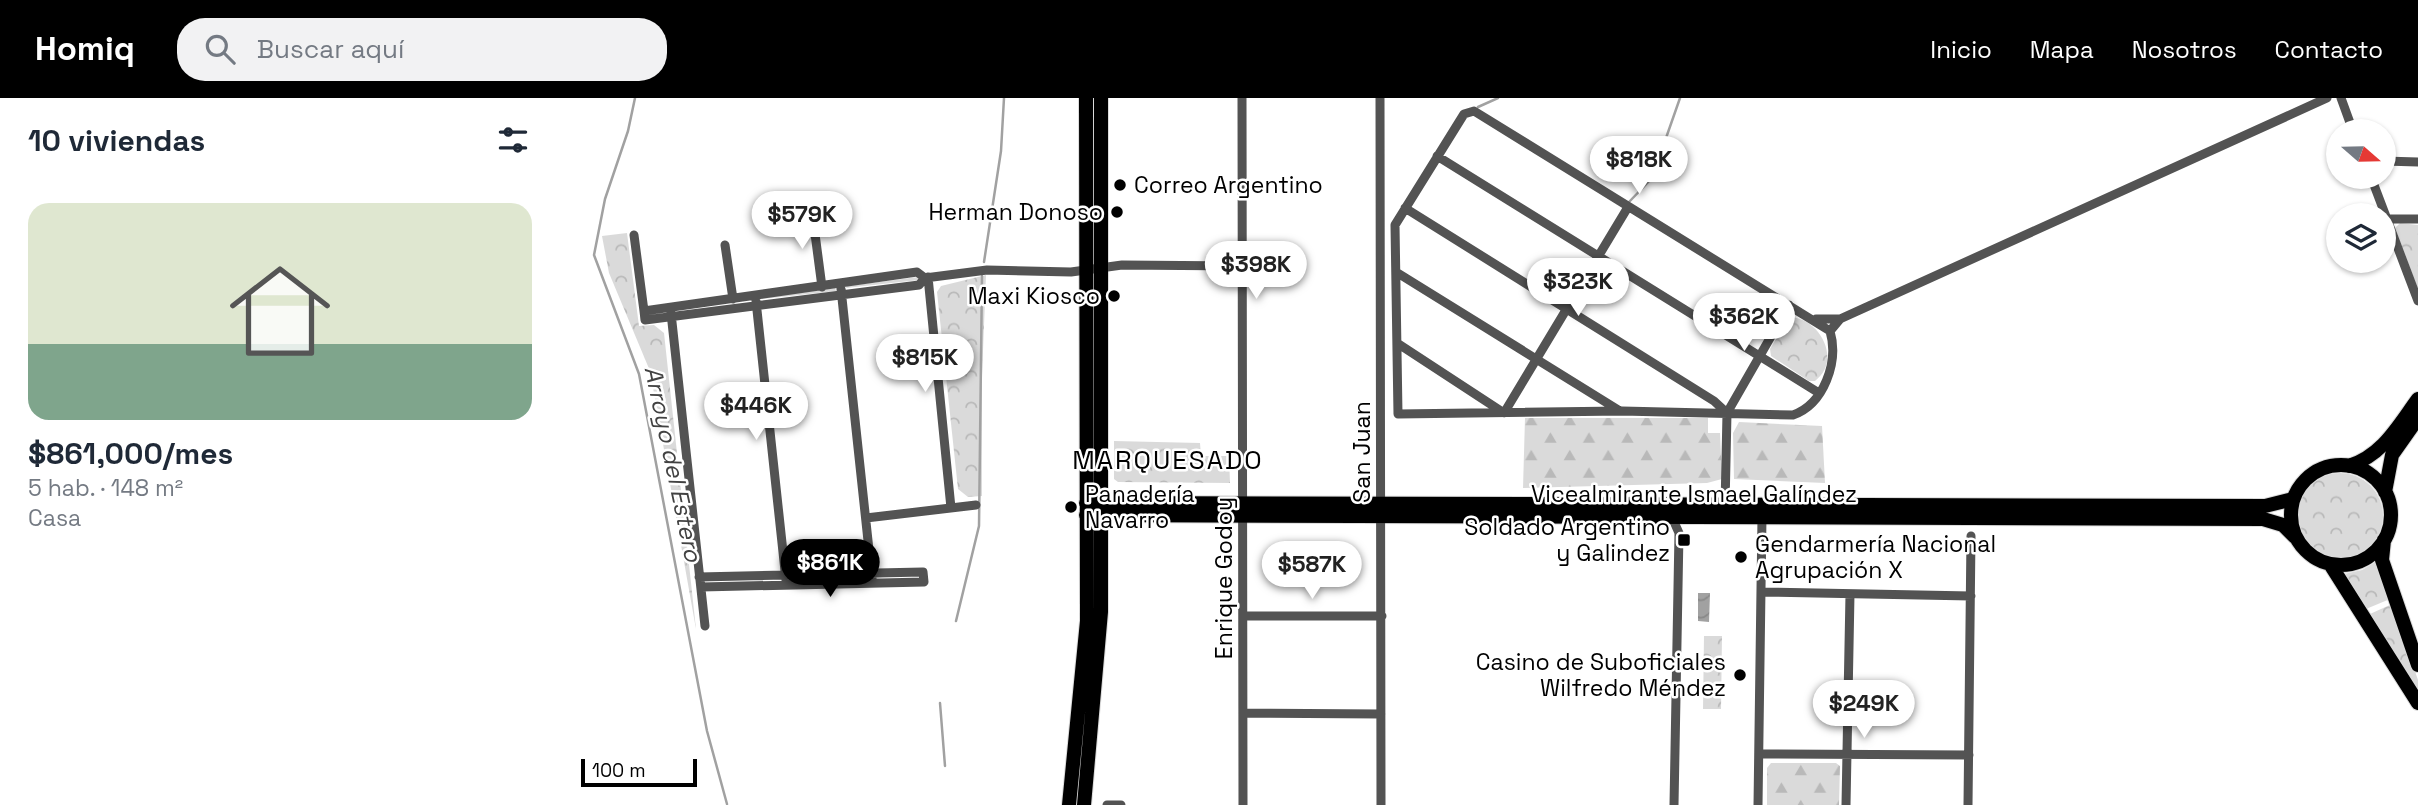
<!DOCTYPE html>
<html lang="es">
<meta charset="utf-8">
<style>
body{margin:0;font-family:"Space Grotesk",sans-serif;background:#f2f2f3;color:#1f2937;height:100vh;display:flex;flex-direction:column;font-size:26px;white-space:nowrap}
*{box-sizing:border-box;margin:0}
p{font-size:23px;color:#747a83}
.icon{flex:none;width:38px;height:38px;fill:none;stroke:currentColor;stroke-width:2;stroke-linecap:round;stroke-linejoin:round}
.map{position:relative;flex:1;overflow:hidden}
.sheet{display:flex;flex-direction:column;background:#fff;width:560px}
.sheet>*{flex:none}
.needle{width:46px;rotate:110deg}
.tools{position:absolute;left:1766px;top:21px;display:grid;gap:14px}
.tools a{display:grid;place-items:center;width:70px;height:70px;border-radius:50%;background:#fff;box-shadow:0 2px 5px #0004;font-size:35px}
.scale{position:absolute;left:21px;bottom:18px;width:116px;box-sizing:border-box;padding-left:7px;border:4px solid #000;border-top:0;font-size:19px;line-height:24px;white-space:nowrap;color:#000;-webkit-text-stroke:5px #fff;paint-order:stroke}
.price{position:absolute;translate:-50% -60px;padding:0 16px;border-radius:24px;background:#fff;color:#222;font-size:23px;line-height:46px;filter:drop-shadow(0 2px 4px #0008)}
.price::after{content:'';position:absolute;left:50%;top:42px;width:21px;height:16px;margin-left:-10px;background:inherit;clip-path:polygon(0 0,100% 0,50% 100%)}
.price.current{background:#000;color:#fff}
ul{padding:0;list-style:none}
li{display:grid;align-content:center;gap:14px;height:371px;padding:0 28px}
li+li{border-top:2px solid #e0e1e3}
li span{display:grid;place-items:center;height:217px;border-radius:21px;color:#555}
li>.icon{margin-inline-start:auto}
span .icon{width:126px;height:126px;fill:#fffc;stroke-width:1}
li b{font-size:30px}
h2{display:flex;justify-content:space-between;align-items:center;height:84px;padding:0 28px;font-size:30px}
header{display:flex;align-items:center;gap:42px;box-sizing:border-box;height:98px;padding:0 35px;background:#000;color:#fff}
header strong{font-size:33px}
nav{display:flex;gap:38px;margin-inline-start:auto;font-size:24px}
.search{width:490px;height:63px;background:#f2f2f3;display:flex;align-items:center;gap:18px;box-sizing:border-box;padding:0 24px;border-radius:28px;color:#747a83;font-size:26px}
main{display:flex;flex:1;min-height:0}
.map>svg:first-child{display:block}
</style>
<header>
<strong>Homiq</strong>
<div class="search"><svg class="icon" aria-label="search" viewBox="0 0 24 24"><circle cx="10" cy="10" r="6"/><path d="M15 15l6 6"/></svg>Buscar aquí</div>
<nav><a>Inicio</a><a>Mapa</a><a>Nosotros</a><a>Contacto</a></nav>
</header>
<main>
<section class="sheet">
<h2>10 viviendas<svg class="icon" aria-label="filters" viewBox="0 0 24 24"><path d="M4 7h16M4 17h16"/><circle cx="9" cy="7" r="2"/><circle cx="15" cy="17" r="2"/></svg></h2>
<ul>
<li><span style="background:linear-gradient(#dfe7d0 65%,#7fa58c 0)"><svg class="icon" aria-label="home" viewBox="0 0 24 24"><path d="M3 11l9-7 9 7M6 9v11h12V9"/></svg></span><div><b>$861,000/mes</b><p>5 hab. · 148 m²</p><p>Casa</p></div></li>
</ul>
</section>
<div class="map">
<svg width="1858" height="707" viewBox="0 0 1858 707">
<defs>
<pattern id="forest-firs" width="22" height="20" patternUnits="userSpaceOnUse" patternTransform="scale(1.75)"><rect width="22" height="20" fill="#dadada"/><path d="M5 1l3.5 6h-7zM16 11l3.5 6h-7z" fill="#b9b9b9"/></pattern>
<pattern id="park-crowns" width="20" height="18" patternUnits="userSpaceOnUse" patternTransform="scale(1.75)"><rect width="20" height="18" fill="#dadada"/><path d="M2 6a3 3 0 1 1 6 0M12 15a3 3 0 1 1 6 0" fill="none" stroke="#b9b9b9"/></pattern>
<pattern id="water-waves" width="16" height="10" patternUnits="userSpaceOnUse" patternTransform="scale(1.75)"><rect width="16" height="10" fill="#a1a1a1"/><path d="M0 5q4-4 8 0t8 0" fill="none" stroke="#898989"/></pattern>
</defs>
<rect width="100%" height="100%" fill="#fff"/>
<path fill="#dadada" d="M358 179 359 182 286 190 287 188Z
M275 190 276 193 202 201V200Z"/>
<path fill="url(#forest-firs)" d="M965 320H1148V335H1160L1162 381 1147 385 963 390Z
M1179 324 1262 328 1265 385 1174 381 1173 335Z
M1211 665H1276L1280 668 1279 707H1207V670Z"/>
<path fill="url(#park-crowns)" d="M1840 125 1858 127V191L1835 130Z
M67 135 79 228 94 227 104 235 136 531 90 273 49 175 42 138Z
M426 177 422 278V398L408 399 398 391 377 194 381 188Z
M1229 219C1259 219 1283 262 1255 283H1249L1211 258 1210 251Z
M554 343 640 345 641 358H669L670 385 558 384 554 381Z
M1737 418a43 43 0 1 1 86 0a43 43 0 1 1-86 0Z
M1817 463 1830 501 1806 511 1784 476 1802 472Z
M1832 506 1858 582V595L1810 516Z
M1144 538H1162L1161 611H1143Z"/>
<path fill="url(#water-waves)" d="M1138 495H1150L1149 524 1138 523Z"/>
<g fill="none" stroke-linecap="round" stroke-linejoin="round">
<path stroke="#a1a1a1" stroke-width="2.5" d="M75 0 68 33 45 101 34 157 79 276 147 633 167 706
M918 9 938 0
M1069 104 1092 80 1120 0
M424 164 441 53 444 0
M396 523 419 428 422 178
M380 605 385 668"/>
<g stroke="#dbdbdb" stroke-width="16">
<path id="primary" d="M1731 417a50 50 0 1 1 100 0a50 50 0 1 1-100 0Z
M1789 368C1823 357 1838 328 1858 301
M1825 394 1832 357 1858 320
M526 405 1705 408 1733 401
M526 417 1703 421 1723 427 1735 439
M1824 442 1822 462 1858 567
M1770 466 1858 605
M509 707 527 523 526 0
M524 707 541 514V0"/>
</g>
<path stroke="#535353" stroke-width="9" d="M682 0 683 707
M820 0 821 707
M1781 0 1793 33
M877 58 1259 295
M1824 63 1858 64
M1811 79 1858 203
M845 110 1154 303 1167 315
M252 113 262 189
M1828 121H1858
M74 137 84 213
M165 147 173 201
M836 174 1060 313
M368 179 391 410
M365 180 359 187 85 222 84 213 357 174 365 180 427 172 511 174 562 167 681 168
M281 191 312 480
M196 203 226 482
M111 215 145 528
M1256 221H1280L1767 0
M1270 233 914 13 904 16 835 127 838 316 1062 313 1233 317C1264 306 1279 264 1270 233L1280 221
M837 245 944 315 1068 109
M1165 409 1167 315 1229 207
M1111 417 1119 435 1114 707
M306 420 416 407
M139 479 363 474 364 484 141 489
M1201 494 1411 498
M683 518H822
M683 615 821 616
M1199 656 1409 657
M547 707H561
M1198 707 1202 419
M1286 707 1290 496
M1408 707 1411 438"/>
<use href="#primary" stroke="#000" stroke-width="14"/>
</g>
<g fill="#000" stroke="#fff" stroke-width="2.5">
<circle cx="560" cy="87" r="7"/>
<circle cx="557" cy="114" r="7"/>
<circle cx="554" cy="198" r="7"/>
<circle cx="511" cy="409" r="7"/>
<rect x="1117" y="435" width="14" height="14" rx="3.5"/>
<circle cx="1181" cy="459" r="7"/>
<circle cx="1180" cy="577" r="7"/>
</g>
<g text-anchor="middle" stroke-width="5" stroke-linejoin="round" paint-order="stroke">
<g font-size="23" fill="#000" stroke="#fff" text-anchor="end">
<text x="574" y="95" text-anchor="start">Correo Argentino</text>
<text x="543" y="122">Herman Donoso</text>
<text x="540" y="206">Maxi Kiosco</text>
<text x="525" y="404" text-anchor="start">Panadería<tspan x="525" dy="26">Navarro</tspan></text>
<text x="1110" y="437">Soldado Argentino<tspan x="1110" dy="26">y Galindez</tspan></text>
<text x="1195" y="454" text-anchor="start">Gendarmería Nacional<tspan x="1195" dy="26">Agrupación X</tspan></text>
<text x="1166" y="572">Casino de Suboficiales<tspan x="1166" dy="26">Wilfredo Méndez</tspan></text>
</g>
<g font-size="23" fill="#000" stroke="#fff">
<text transform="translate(802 354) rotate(-90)" y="8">San Juan</text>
<text x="1134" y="404">Vicealmirante Ismael Galíndez</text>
<text transform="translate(664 480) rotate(-90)" y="8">Enrique Godoy</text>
</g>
<g font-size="24" font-style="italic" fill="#424242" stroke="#fff">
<text transform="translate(113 366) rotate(78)" y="8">Arroyo del Estero</text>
</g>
<g font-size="26" letter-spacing="2" fill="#000" stroke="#fff">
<text x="608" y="371">MARQUESADO</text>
</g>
</g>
</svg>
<div class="tools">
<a><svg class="needle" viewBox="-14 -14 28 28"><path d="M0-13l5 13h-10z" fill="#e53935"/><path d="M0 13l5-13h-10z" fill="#747a83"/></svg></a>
<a><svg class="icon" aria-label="layers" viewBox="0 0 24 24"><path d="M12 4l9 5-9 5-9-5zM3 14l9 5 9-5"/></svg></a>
</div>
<div class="scale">100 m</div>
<b class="price" style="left:1079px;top:98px">$818K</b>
<b class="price" style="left:242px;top:153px">$579K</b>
<b class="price" style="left:696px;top:203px">$398K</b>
<b class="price" style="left:1018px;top:220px">$323K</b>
<b class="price" style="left:1184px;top:255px">$362K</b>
<b class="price" style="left:365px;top:296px">$815K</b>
<b class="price" style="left:196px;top:344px">$446K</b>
<b class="price current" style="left:270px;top:501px">$861K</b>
<b class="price" style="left:752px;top:503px">$587K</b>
<b class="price" style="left:1304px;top:642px">$249K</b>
</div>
</main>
